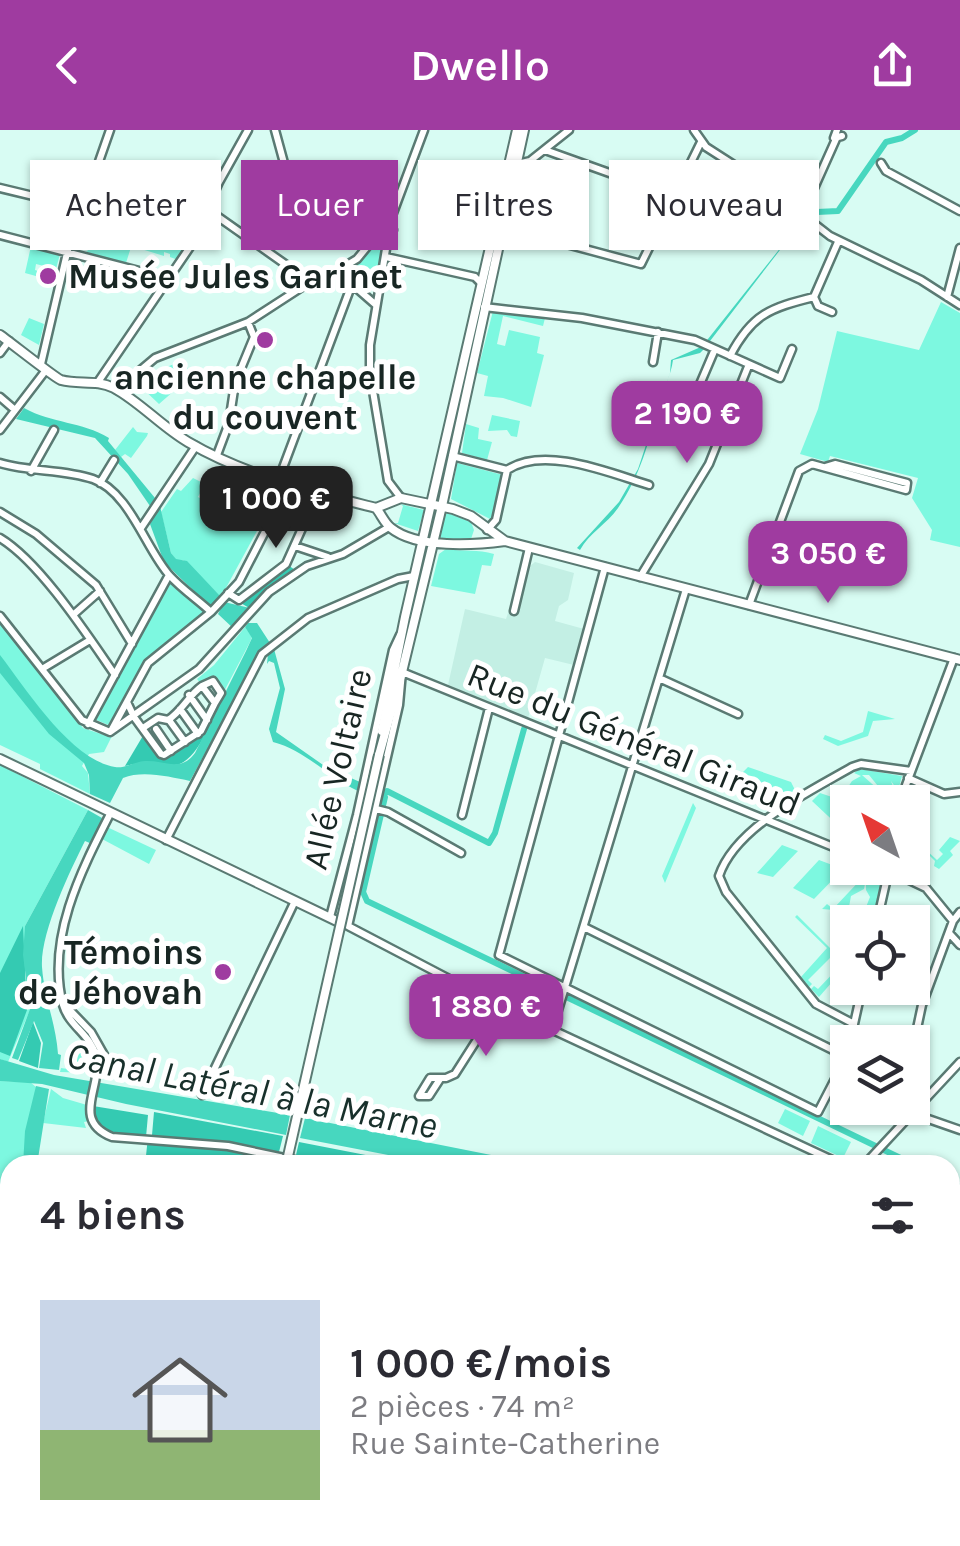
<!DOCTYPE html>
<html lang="fr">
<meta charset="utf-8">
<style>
body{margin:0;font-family:Karla,sans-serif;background:#f7f7f7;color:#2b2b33;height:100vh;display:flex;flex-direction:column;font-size:38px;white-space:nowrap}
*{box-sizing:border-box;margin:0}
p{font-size:32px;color:#7c7c81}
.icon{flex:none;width:55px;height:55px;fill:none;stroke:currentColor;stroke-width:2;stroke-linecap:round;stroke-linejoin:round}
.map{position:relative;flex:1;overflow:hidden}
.drawer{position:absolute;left:0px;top:1025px;width:960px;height:392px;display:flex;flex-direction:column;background:#fff;border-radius:30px 30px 0 0;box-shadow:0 2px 8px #0004}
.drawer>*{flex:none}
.hud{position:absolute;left:30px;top:30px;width:900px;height:90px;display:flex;gap:20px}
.needle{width:65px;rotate:320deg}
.controls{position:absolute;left:830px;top:655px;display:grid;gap:20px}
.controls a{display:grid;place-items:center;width:100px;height:100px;border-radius:0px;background:#fff;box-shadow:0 2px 8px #0004;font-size:50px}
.price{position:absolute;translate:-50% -85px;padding:0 22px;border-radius:20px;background:#9f3ba0;color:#fff;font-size:32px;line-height:65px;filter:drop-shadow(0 2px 5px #0008)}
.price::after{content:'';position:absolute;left:50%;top:60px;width:30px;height:22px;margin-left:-15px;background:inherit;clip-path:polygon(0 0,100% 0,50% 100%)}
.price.on{background:#222;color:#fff}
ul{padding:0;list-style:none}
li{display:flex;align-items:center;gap:30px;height:250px;padding:0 40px}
li span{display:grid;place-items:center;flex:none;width:280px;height:200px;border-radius:0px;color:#555}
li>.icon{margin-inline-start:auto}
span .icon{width:120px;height:120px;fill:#fffc;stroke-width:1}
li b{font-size:42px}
h2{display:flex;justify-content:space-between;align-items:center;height:120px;padding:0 40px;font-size:42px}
.tag{padding:0 35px;border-radius:0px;background:#fff;box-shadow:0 2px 8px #0004;font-size:35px;line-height:90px}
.tag.on{background:#9f3ba0;color:#fff}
header{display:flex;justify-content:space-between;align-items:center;height:130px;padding:0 40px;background:#9f3ba0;color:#fff;font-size:45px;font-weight:600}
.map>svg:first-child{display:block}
</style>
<header><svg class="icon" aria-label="back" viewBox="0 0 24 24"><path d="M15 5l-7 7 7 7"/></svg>Dwello<svg class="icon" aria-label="share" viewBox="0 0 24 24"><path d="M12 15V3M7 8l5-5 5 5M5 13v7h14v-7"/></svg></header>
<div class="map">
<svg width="960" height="1416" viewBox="0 0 960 1416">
<rect width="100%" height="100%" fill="#d8fcf3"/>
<path fill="#c3efe4" d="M535 432 574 443 568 470 559 476 555 491 584 499 574 535 545 528 528 588 448 555 465 479 506 489 509 480 518 481 530 436Z"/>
<path fill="#7df8e0" d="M90 69 113 75 107 94 112 96 108 109 101 108 131 117 126 133 86 122 96 113 86 105 90 93 82 90Z
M147 85 181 93 184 102 191 104 178 130 170 127V124L164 122V126L138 118Z
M374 114 382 118 373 160 349 143Z
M31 116 60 124 56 139 36 134 35 140 44 143 43 148 25 143Z
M941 172 960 183V417L930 410 932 400 912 368 918 348 830 326 828 332 800 324 818 279 837 201 919 220Z
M493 181 545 188 543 196 503 186 497 214 505 216 509 200 540 207 537 223 544 225 531 277 503 268 484 266 488 246 477 243Z
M29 188 44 194 39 215 21 205Z
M185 230 190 247 159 274 141 257 150 248 159 252 163 248 161 244 169 236Z
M492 285 520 291 517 307 511 306 507 300 488 301Z
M466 294 479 298 478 309 492 312 487 330 462 323Z
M133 297 137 302 148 303 147 306 131 328 125 324 121 327 115 320Z
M457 333 503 345 492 390 451 369Z
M193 348 205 354 198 367 228 383 235 371 259 385 252 398 257 401 221 467 183 430H176L171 423 161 382 177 359 181 361Z
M400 374 424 380 418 401 394 393H398L403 376Z
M448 383 471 392 474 400 471 409 458 413 439 407 443 386Z
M446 419C463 422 478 419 494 424L491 436 482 435 475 464 431 456 439 424Z
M169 451 175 453 207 483 148 533 113 597 94 589 132 514Z
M0 491 83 598 104 605 113 604 104 622 89 624 82 636 88 643 90 664 40 639V634L0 615Z
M245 497 252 507 250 512 209 590 218 555 201 554 197 549 214 535Z
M868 581 895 589 873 591 868 606 838 616 823 609 825 605 841 611 863 602Z
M0 635 88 680 25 796V852L30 880 8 932 0 929Z
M748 637 791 652 798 666 778 676 742 643Z
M860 639 902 646 898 661 891 651 898 670 882 661 869 645H862L889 669 890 672H848L847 680 842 666 852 651 861 646 854 643Z
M820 663 832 667 830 678 840 685 843 700 812 671Z
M693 673 696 678 665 753 662 746Z
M107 697 156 720 149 734 102 709Z
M950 707 960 711 950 721 953 725 939 739 934 736 935 731 928 724 918 719 913 723V708L937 730 943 724 939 720Z
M782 715 798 721 773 747 757 743Z
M819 730 843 739 814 769 793 758Z
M860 738 864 741V738L883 745 873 792H860L870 767 866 760V748L864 759 851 766 849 777 845 781 822 779 827 774 833 779 864 746Z
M797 785 847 835 819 867 811 859 814 856 818 859 840 836 830 828 808 850 812 854 809 857 801 847 827 818 795 787Z
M91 921 94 943 60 942 61 938 68 939 70 924Z
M0 951 30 952 36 957 31 1035H10V1189L0 1185Z
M51 959 63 968 87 975 89 991 84 992 86 998 43 993Z
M785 979 810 991 803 1006 778 993Z
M818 996 851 1012 843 1028 811 1013Z
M950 1160 960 1164V1349L950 1345Z
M164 1408H205L214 1412 215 1408H601L595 1416H168Z"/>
<path fill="#34cab2" d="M288 435 295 440 262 465 251 479 239 472Z
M224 563C215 583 197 635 174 635 154 635 146 631 125 636L144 604 162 628C199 604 202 601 224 563Z
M23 796 27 880 10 926 0 922V843Z
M33 892 41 913 38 938 19 931Z
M93 976 148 985 146 1007C123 1004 93 1006 93 976Z
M154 982 283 1006 279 1022 152 1005Z
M148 1007 277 1027V1035H145Z
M299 1012 417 1035H350L296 1025Z
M0 1315 10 1317V1408H66L70 1416H0Z"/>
<path fill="#47d7bf" d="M801 92 804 94 793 103 707 215 704 214Z
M703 216 706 217 700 223 673 230C671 246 663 259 659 275 648 314 641 344 618 378 607 394 589 403 580 420L577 418 619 372 638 339 670 243 671 230Z
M24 278C53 294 81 291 109 308L108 311 155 368 150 376 128 344 95 308 16 289Z
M160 376 171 423 176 429 187 431 221 467 217 473 208 475 164 432 150 394Z
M224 472 250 478 234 499 218 484Z
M248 493H257L270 513 254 533 190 651C170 647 143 640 123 648L110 673 90 664 89 645 84 633 49 604 0 543V525C27 560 71 630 115 637 125 639 136 631 145 631 166 630 180 643 195 623L246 521 252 508 245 497Z
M274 519 285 559 276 602 326 637 360 652 358 661C328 647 305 620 273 612L269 599 280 558 274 533 269 531 267 534 268 524Z
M88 680 102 688 92 714 85 711C70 741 40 803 42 837 44 867 56 894 58 924L61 925 59 940 39 938 43 913 34 891 18 930 12 928 30 879 23 825 25 796Z
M0 929 54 945 290 985 286 1005 126 974 42 954 0 951Z
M36 956 49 959 37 1035H23L25 1001Z
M305 988 541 1035H440L300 1008Z
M10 1225V1319L3 1320 0 1316V1229Z
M72 1408H134L137 1416H76Z"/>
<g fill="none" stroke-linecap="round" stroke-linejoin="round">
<path stroke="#47d7bf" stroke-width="6" d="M797 97 817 82 838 81 886 12 902 8 915 0
M383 666 387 661 489 713 495 703 524 599
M385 667 363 762 367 771 915 1035
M950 1052 960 1057"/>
<g stroke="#5a7a73" stroke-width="11">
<path id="minor" d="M275 0 293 66 372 89 375 93
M694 0 706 17 762 53 830 106 921 150 960 175
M837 0 834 8 842 6
M545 20 674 66
M881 33 886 41 960 81
M517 34 530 31 569 0
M0 58 83 78
M207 79 285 134 302 157
M802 85 836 9
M390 91 424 0
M503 97 641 134 701 12
M0 105 170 149
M388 107 382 108 375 104 374 95 377 90 387 89 393 100 388 107 370 215V243L388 351 401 368
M386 127 475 147 482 154
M337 141 376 175
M814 167 818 176 832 182
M947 167 960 118
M484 177 582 188 695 210 780 248 792 219
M0 223 9 211
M730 226C752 184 770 178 814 167L838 112
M653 232 658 202
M41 234 67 123 110 0
M98 252 190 117 219 52 248 0
M117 260 155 228 248 192 302 157 337 141 357 129 376 106
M0 267 15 280
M689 280 715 219
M0 300 46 240
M217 325 229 293 235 253 254 207 248 192
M452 326 507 340 496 390 487 400
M0 333C30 342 64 339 93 349 130 362 146 420 170 446 182 459 198 470 211 482
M507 340C544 315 610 343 649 355
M31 341 54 300
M278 351 352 154
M100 353 114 330
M0 382 36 404 96 455 132 514
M141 398 196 316
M0 408C40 432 88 506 115 545
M295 416 328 427
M605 437 499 825 818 982 848 924
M640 447 709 334 749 234
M228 463 239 470 286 434 318 363
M749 475 799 341 812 334 906 360 907 353 835 334 825 337
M514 481 529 418
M73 485 100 461
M0 486 82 590 110 602 199 539 269 462 307 436 343 424 389 397
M42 539 90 510
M659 548 738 584
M202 556 213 551 221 563 215 573
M189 565 207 590
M127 572 134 587 161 624 164 625 201 601 215 573 202 556C188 566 182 581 168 590L158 588 143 598
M180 579 198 604
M169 590 185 612
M88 594 169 445
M156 599 171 621
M111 601 148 533 211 482 239 452 289 355
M908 648 944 664 960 662
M902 672 906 655 954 528
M376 679 388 682 461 723
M110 684C81 741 46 809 63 875 69 896 91 905 96 926 103 957 70 990 112 1007L228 1016 294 1030 300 1035
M462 685 489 578
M166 710 262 524 308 488 398 449 414 446
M884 738 926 758 953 791
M330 787 357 685 393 520 400 505
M877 792 889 739
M348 796 399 575 402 542 848 723
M348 796 499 875 843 1035
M586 798 847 927
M949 803 960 815
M66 876 91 902 108 932 120 937
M854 894 816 874 726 762 719 746C735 697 809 662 852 637L861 634 911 641
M552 900 686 459
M850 912 862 858
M912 922 922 875 953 791 960 782
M440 949 429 966H419L430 948H446L455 944 499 875
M202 965 295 771
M914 984 960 1000
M864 1035 960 932
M950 1146 960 1149"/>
</g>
<g stroke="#5a7a73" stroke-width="12">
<path id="major" d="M0 205C10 212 55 248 61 250 79 255 96 249 114 258 140 272 162 297 188 312 246 346 313 362 376 378
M376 378 401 368 453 379 471 386 505 411 960 530
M376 378C381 384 385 394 391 398 417 419 475 415 505 411
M382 601 405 487 517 0
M379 625 402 542 442 376 524 0
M0 629 343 794
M0 1309 10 1305"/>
</g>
<use href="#minor" stroke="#fff" stroke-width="6"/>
<use href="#major" stroke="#fff" stroke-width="8"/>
<g stroke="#5a7a73" stroke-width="12" stroke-linecap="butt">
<path id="major-bridge" d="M286 1035 379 625"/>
</g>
<use href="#major-bridge" stroke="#fff" stroke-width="8"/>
</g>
<g fill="#9f3ba0" stroke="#fff" stroke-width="4">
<circle cx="48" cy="146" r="10"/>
<circle cx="265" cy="210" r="10"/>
<circle cx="223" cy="842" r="10"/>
</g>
<g text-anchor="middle" stroke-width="10" stroke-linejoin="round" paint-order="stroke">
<g font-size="35" font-weight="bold" fill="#182623" stroke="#fff" text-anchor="start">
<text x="68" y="158">Musée Jules Garinet</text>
<text x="265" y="259" text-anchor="middle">ancienne chapelle<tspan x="265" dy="40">du couvent</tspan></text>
<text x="203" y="834" text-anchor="end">Témoins<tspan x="203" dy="40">de Jéhovah</tspan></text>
</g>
<g font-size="35" fill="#182623" stroke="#fff">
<text transform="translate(634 609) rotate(22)" y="12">Rue du Général Giraud</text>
<text transform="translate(337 639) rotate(-77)" y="12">Allée Voltaire</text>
</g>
<g font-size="38" font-style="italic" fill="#18302b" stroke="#fff">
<text transform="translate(252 960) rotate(11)" y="13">Canal Latéral à la Marne</text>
</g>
</g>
</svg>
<div class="controls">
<a><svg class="needle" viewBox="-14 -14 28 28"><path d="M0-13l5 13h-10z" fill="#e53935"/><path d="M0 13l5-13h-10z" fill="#7c7c81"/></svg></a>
<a><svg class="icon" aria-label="locate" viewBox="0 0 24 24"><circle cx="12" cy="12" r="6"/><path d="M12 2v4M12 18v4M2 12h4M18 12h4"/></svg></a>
<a><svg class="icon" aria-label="layers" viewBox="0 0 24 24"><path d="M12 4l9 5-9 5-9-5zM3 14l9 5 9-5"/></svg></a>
</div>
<b class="price" style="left:687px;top:336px">2 190 €</b>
<b class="price on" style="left:276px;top:421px">1 000 €</b>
<b class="price" style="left:828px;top:476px">3 050 €</b>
<b class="price" style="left:486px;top:929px">1 880 €</b>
<div class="hud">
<a class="tag">Acheter</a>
<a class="tag on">Louer</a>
<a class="tag">Filtres</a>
<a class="tag">Nouveau</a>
</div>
<section class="drawer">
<h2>4 biens<svg class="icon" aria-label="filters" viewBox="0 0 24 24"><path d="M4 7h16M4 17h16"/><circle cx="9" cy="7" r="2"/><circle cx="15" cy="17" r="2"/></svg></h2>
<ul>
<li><span style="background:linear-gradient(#c9d6e8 65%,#8fb573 0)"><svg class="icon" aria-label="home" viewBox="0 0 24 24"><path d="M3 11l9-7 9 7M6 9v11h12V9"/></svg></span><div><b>1 000 €/mois</b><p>2 pièces · 74 m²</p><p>Rue Sainte-Catherine</p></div></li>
</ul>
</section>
</div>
